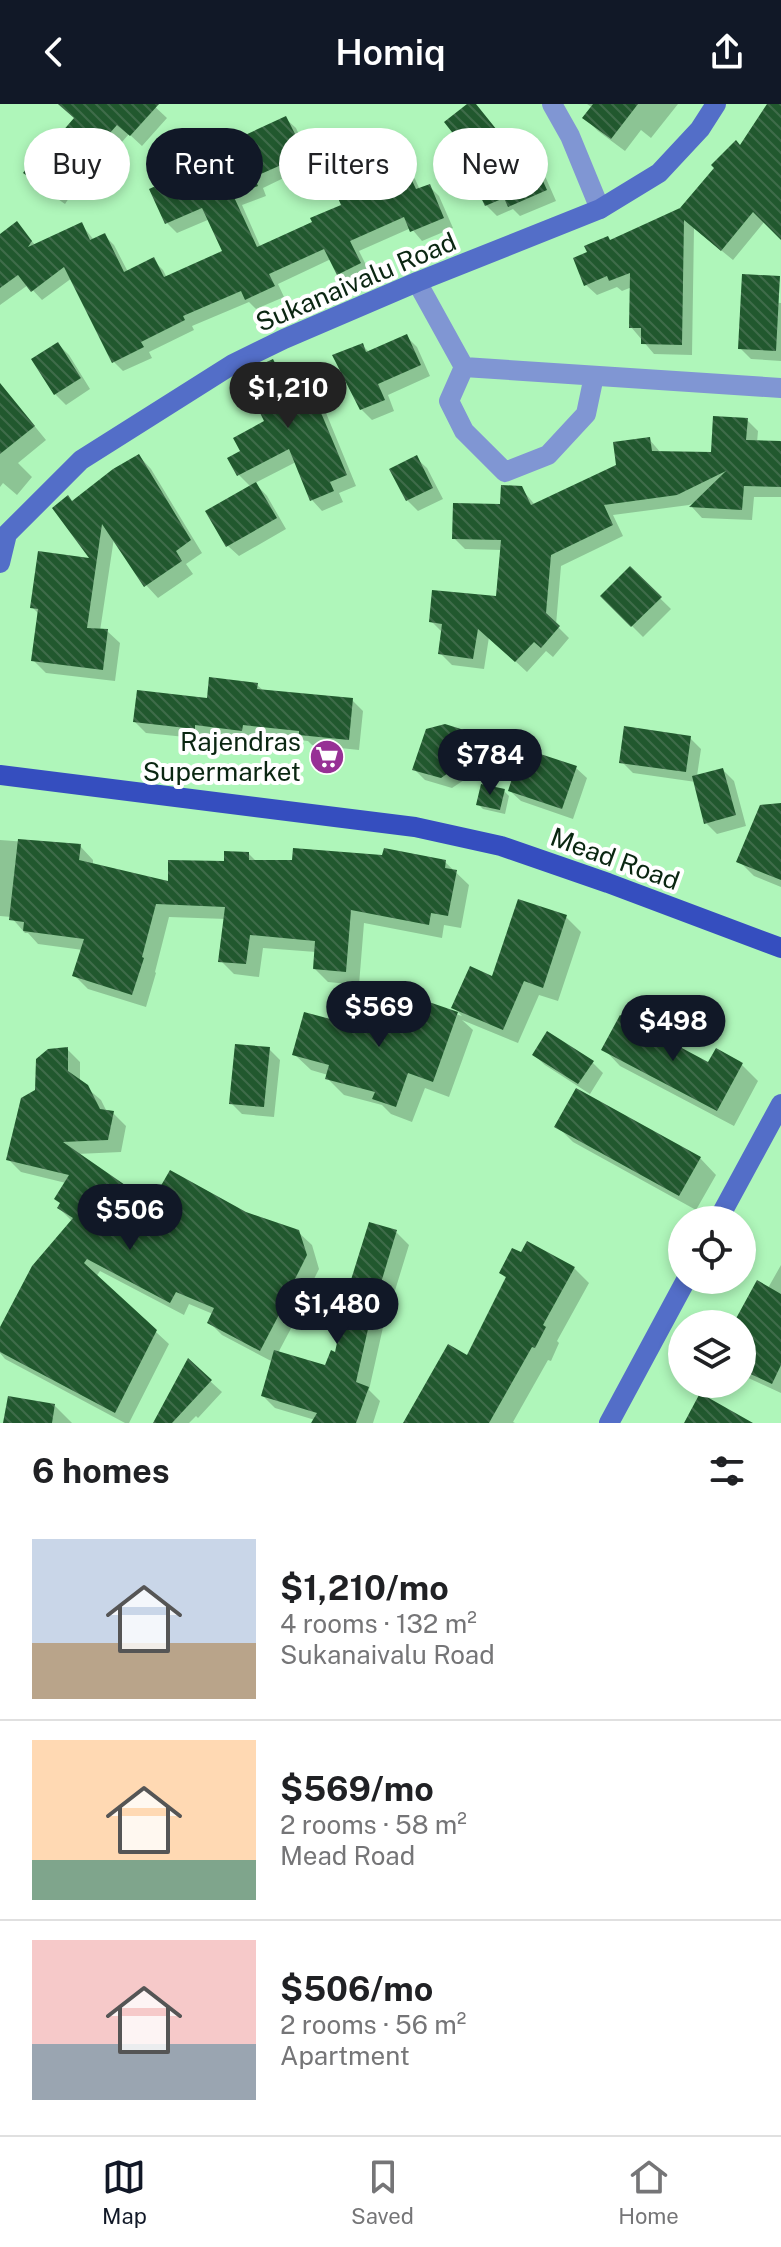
<!DOCTYPE html>
<meta charset="utf-8">
<style>
body{margin:0;font-family:"Public Sans",sans-serif;background:#f6f6f6;color:#202124;height:100vh;display:flex;flex-direction:column;font-size:30px;white-space:nowrap}
*{box-sizing:border-box;margin:0}
p{font-size:26px;color:#757577}
.icon{flex:none;width:44px;height:44px;fill:none;stroke:currentColor;stroke-width:2;stroke-linecap:round;stroke-linejoin:round}
.map{position:relative;height:1319px;overflow:hidden}
.drawer{display:flex;flex-direction:column;background:#fff;flex:1}
.drawer>*{flex:none}
.banner{position:absolute;left:24px;top:24px;width:734px;height:72px;display:flex;gap:16px}
.tools{position:absolute;left:668px;top:1102px;display:grid;gap:16px}
.tools a{display:grid;place-items:center;width:88px;height:88px;border-radius:50%;background:#fff;box-shadow:0 4px 12px #0003;font-size:40px}
.price{position:absolute;translate:-50% -68px;padding:0 18px;border-radius:28px;background:#111827;color:#fff;font-size:26px;line-height:52px;filter:drop-shadow(0 2px 4px #0008)}
.price::after{content:'';position:absolute;left:50%;top:48px;width:24px;height:18px;margin-left:-12px;background:inherit;clip-path:polygon(0 0,100% 0,50% 100%)}
.price.on{background:#222;color:#fff}
ul{padding:0;list-style:none}
li{display:flex;align-items:center;gap:24px;height:200px;padding:0 32px}
li+li{border-top:2px solid #e0e0e0}
li span{display:grid;place-items:center;flex:none;width:224px;height:160px;border-radius:0px;color:#555}
li>.icon{margin-inline-start:auto}
span .icon{width:96px;height:96px;fill:#fffc;stroke-width:1}
li b{font-size:34px}
h2{display:flex;justify-content:space-between;align-items:center;height:96px;padding:0 32px;font-size:34px}
.chip{padding:0 28px;border-radius:36px;background:#fff;box-shadow:0 4px 12px #0003;font-size:28px;line-height:72px}
.chip.on{background:#111827;color:#fff}
header{display:flex;justify-content:space-between;align-items:center;height:104px;padding:0 32px;background:#111827;color:#fff;font-size:36px;font-weight:600}
.tabs{display:flex;justify-content:space-around;align-items:center;height:112px;border-top:2px solid #e0e0e0;background:#fff;font-size:22px;color:#757577}
.tabs a{display:grid;justify-items:center;gap:4px}
.tabs .on{color:#111827}
.map>svg:first-child{display:block}
</style>
<header><svg class="icon" aria-label="back" viewBox="0 0 24 24"><path d="M15 5l-7 7 7 7"/></svg>Homiq<svg class="icon" aria-label="share" viewBox="0 0 24 24"><path d="M12 15V3M7 8l5-5 5 5M5 13v7h14v-7"/></svg></header>
<div class="map">
<svg width="781" height="1319" viewBox="0 0 781 1319">
<defs>
<pattern id="building-back-hatch" width="6" height="6" patternUnits="userSpaceOnUse" patternTransform="scale(2)"><rect width="6" height="6" fill="#21582e"/><path d="M-1 5l2 2M0 0l6 6M5-1l2 2" fill="none" stroke="#3f6c4a"/></pattern>
</defs>
<rect width="100%" height="100%" fill="#aff6ba"/>
<path fill="#0003" d="M89 0H152L167 14 142 42 129 30 113 48 107 43 91 61 65 100 36 80 25 69 48 47Z
M470 0H474L510 42 512 41 523 52H530L541 63 556 97 520 112 513 105 497 112 486 101 477 57Z
M587 0H678L651 34 641 26 625 47 598 27 585 14 593 4Z
M770 0 781 1V134L765 117 733 156 694 124 692 251 654 250 631 223 632 183 622 187 617 183 597 191 586 181 611 138 681 106 741 44Z
M285 14 296 24 310 54 293 62 296 68 263 84 266 92 242 101 261 144 344 102 405 64 415 75 420 86 429 82 439 92 453 124 422 137 411 124 359 147 370 169 349 180 339 170 331 155 278 180 284 193 256 205 249 198 192 222 194 226 149 248 152 254 123 267 113 257 72 174 42 196 28 181 0 201V132L17 120 36 142 81 120 94 136 104 131 114 141 128 168 153 156 163 166 167 174 225 148 210 115 177 129 167 119 194 61 208 35 219 45Z
M743 196 781 199V257L751 255 740 244Z
M406 232 417 243 430 272 388 291 394 307 372 316 361 305 362 241 369 248Z
M58 240 69 251 90 285 66 301 55 290Z
M272 257 283 268 288 278 304 271 315 282 356 382 339 389 343 398 322 407 312 396 296 358 255 379 267 392 286 425 239 452 228 442 251 383 239 371 230 355 243 348 267 318Z
M0 290 23 308 46 336 18 359 32 373 17 391 3 379 0 383Z
M747 316 758 327 757 339H781V393H754L752 416 702 414 692 403 699 396 689 401 613 411 623 432 561 462 556 521 569 534 553 553 546 547 527 568 489 533 484 565 452 561 441 550 442 528 431 517 498 494 502 446 465 445 454 434 502 402 521 384 535 401 619 363 649 335 661 349 713 350Z
M139 352 151 365 202 449 186 460 193 470 158 494 146 481 114 434 100 527H107L120 539 115 577 46 569 33 556 39 510 32 503 94 457 73 399Z
M416 354 427 364 443 395 418 407 407 396Z
M630 465 671 505 643 533 602 492Z
M257 581 264 587 352 596 363 607 359 646 312 641 308 637 253 631V636L205 631V635L146 629 135 618Z
M462 627 474 639 470 672 452 684 425 676 414 665Z
M690 634 701 645 697 672 723 666 734 677 746 722 717 730 706 719 696 678 633 669 622 658Z
M576 664 587 674 573 715 521 697 510 687Z
M504 687 509 692 505 710 483 705 478 700Z
M781 701V783L754 772 739 757Z
M0 736 80 742 93 756V761L170 780 249 750 257 758H445L469 781 461 824 444 821 442 834 364 819 359 881 328 878 315 865 316 848 263 844 259 873 234 870 221 857 226 815 169 813 155 868 156 869 146 903 88 885 75 872 83 846 38 840 28 829H25L11 813 0 812Z
M566 813 581 828 558 897 539 891 518 939 462 916 473 926 449 993 425 984 412 1018 391 1010 382 1001 344 991 328 975V971L311 966 294 950 388 932 425 908 427 900 462 912 453 903 494 874Z
M67 945 80 958V978L101 996 107 1008 113 1009 126 1022 121 1048 77 1050 152 1102 245 1110 298 1128 312 1141 319 1165 303 1197 305 1198 278 1249 327 1263 336 1250 370 1120 396 1128 409 1141 393 1193 390 1192 369 1286 380 1297 373 1319H313L315 1316 275 1304 263 1292 273 1258 222 1231 209 1218 213 1210 189 1200 184 1211 100 1167 96 1173 169 1240 129 1319H125L5 1255 0 1249V1227L73 1118 59 1104 66 1079 21 1068 8 1055 37 987Z
M269 945 280 956 274 1013 242 1010 231 999Z
M604 945 709 961H742L758 977 734 1022 620 962Z
M534 951 592 958 603 969 590 990 545 961Z
M557 1022 700 1054 716 1071 696 1106 573 1038Z
M781 1161V1289L742 1271V1220H733L737 1212 739 1213 768 1184Z
M574 1164 589 1179 557 1237 559 1239 551 1257 548 1256 513 1318 515 1319H410L467 1254 507 1175 501 1169Z
M188 1257 222 1288 198 1314 196 1312 189 1319H155Z
M55 1302 72 1319H5Z"/>
<path fill="url(#building-back-hatch)" d="M58 0H159L130 32 117 21 101 39 95 34 80 50 53 90 23 69 43 40 48 44 74 14Z
M467 0H476L509 41 512 39 519 54 530 49 547 86 508 103 504 94 485 102 465 60 474 56 444 18Z
M593 0H638L611 35 582 14Z
M767 0H781V136L753 108 721 147 684 116 682 241 641 240V224H629L630 169 609 177 607 172 584 182 573 154 587 148 584 142 608 132 610 136 680 104 714 64 711 61 736 36 740 41Z
M286 12 302 44 285 51 288 58 254 73 258 82 233 91 257 143 312 118 310 114 341 101 338 94 384 74 383 72 405 62 416 85 430 80 444 114 410 128 404 113 350 137 361 159 337 171 324 145 269 170 275 182 245 196 241 187 183 212 185 216 141 238 144 243 112 259 64 163 31 188 18 171 0 184V130L17 117 32 137 28 143 82 118 90 136 105 129 124 168 154 153 164 173 222 147 202 104 165 120 149 85 158 81 156 76 191 60 184 45 209 33 215 45Z
M742 170 780 172 776 247 738 245Z
M407 230 421 261 378 280 385 296 360 306 332 251 363 239 366 248Z
M58 238 81 274 54 291 31 255Z
M273 255 284 277 304 268 347 371 330 378 334 387 310 397 289 345 237 372 227 354 240 347 233 334 264 317 241 270Z
M0 279 35 322 0 350Z
M713 312 748 314 746 336 781 337V383L744 382 742 406 689 403 726 367 677 391 604 401 613 421 551 451 546 509 560 522 541 544 534 538 515 558 478 525 473 555 438 550 442 520 429 518 432 486 496 492 501 436 452 435 453 399 500 400 501 381 522 382 531 401 616 361 613 338 650 333 652 347 711 348Z
M139 350 191 436 176 447 182 457 144 483 102 420 87 524 108 525 103 566 31 557 38 505 30 504 38 447 89 454 52 404 68 391 72 397 113 365Z
M417 351 433 384 406 397 389 365Z
M256 378 277 414 226 443 205 407Z
M630 462 662 493 631 523 600 492Z
M209 573 258 579 257 585 353 594 349 636 299 631V627L243 621 242 627 195 621V625L133 618 137 586 207 594Z
M445 620 464 626 460 661 441 674 412 666 426 625Z
M624 622 691 632 686 668 619 659Z
M522 644 577 662 562 705 508 687Z
M723 664 736 711 704 720 692 672Z
M481 680 505 685 500 706 476 701Z
M781 699V776L736 758 760 701Z
M18 735 81 740 79 756 168 777V756L224 757V747L249 748V756H292L293 744 382 751 384 744 446 756 445 764 457 766 448 812 431 809 429 821 351 806 346 868 313 865 315 837 250 831 246 860 218 858 225 803 156 800 142 853 144 854 132 891 72 872 84 835 23 827 24 818 9 816Z
M518 795 567 811 543 884 524 877 503 926 451 904 470 862 492 872Z
M399 897 423 906 426 897 458 908 433 978 408 969 396 1003 372 995 375 988 325 975 329 961 292 951 304 908 387 930Z
M620 911 708 958 716 944 743 959 717 1007 601 946Z
M547 927 594 957 578 980 532 951Z
M235 940 270 943 264 1003 229 1000Z
M68 943V967L88 981 100 1005 114 1007 108 1036 63 1038 151 1099 170 1066 246 1108 299 1126 307 1151 291 1183 293 1184 260 1247 207 1219 214 1204 176 1188 170 1199 87 1155 84 1159 157 1226 115 1309 0 1248V1223L32 1162 73 1114 57 1104 60 1099 54 1095 69 1071 6 1056 21 994 35 986 36 955 48 945Z
M576 984 701 1053 679 1092 554 1023Z
M369 1118 397 1126 380 1182 378 1181 356 1278 369 1283 356 1319H311L317 1309 261 1292 274 1246 325 1261 331 1246 335 1248 350 1179Z
M527 1137 575 1163 543 1221 546 1223 535 1244 532 1243 489 1319H403L448 1240 467 1251 506 1173 499 1169 512 1144 521 1148Z
M757 1176 781 1190V1261L772 1280 742 1266V1220H733Z
M188 1254 212 1276 172 1319H153Z
M700 1289 753 1319H684Z
M8 1292 55 1300 52 1319H3Z"/>
<g fill="none" stroke-linecap="round" stroke-linejoin="round">
<path stroke="#8096d3" stroke-width="20" d="M552 0 570 32 600 105
M417 178 464 263 781 284
M464 263 449 297 464 327 505 368 548 351 586 310 594 272"/>
<path stroke="#536ec8" stroke-width="20" d="M0 459 7 430 81 356 233 260 284 235 417 178 600 105 659 69 700 25 716 0
M718 1116 781 1000
M609 1319 686 1176"/>
<path stroke="#354ebf" stroke-width="20" d="M0 671 415 723 501 742 608 779 781 844"/>
</g>
<defs>
<g id="supermarket-disc" transform="scale(1.8)"><circle r="9.5" fill="#973095" stroke="#fff"/><path d="M-6-5.5h2.5l.6 2H6L4.5 2H-2.5L-4.4-4H-6ZM-1.5 3.2a1.3 1.3 0 1 0 .1 0ZM3 3.2a1.3 1.3 0 1 0 .1 0Z" fill="#fff"/></g>
</defs>
<g fill-rule="evenodd">
<use href="#supermarket-disc" x="327" y="653"/>
</g>
<g text-anchor="middle" stroke-width="8" stroke-linejoin="round" paint-order="stroke">
<g font-size="26" fill="#0a2611" stroke="#fff">
<text transform="translate(356 178) rotate(-23)" y="9">Sukanaivalu Road</text>
<text transform="translate(615 755) rotate(20)" y="9">Mead Road</text>
</g>
<g font-size="26" fill="#0a2611" stroke="#fff" text-anchor="end">
<text x="301" y="647">Rajendras<tspan x="301" dy="30">Supermarket</tspan></text>
</g>
</g>
</svg>
<div class="tools">
<a><svg class="icon" aria-label="locate" viewBox="0 0 24 24"><circle cx="12" cy="12" r="6"/><path d="M12 2v4M12 18v4M2 12h4M18 12h4"/></svg></a>
<a><svg class="icon" aria-label="layers" viewBox="0 0 24 24"><path d="M12 4l9 5-9 5-9-5zM3 14l9 5 9-5"/></svg></a>
</div>
<b class="price on" style="left:288px;top:326px">$1,210</b>
<b class="price" style="left:490px;top:693px">$784</b>
<b class="price" style="left:379px;top:945px">$569</b>
<b class="price" style="left:673px;top:959px">$498</b>
<b class="price" style="left:130px;top:1148px">$506</b>
<b class="price" style="left:337px;top:1242px">$1,480</b>
<div class="banner">
<a class="chip">Buy</a>
<a class="chip on">Rent</a>
<a class="chip">Filters</a>
<a class="chip">New</a>
</div>
</div>
<section class="drawer">
<h2>6 homes<svg class="icon" aria-label="filters" viewBox="0 0 24 24"><path d="M4 7h16M4 17h16"/><circle cx="9" cy="7" r="2"/><circle cx="15" cy="17" r="2"/></svg></h2>
<ul>
<li><span style="background:linear-gradient(#c9d6e8 65%,#b9a48a 0)"><svg class="icon" aria-label="home" viewBox="0 0 24 24"><path d="M3 11l9-7 9 7M6 9v11h12V9"/></svg></span><div><b>$1,210/mo</b><p>4 rooms · 132 m²</p><p>Sukanaivalu Road</p></div></li>
<li><span style="background:linear-gradient(#ffd9b3 75%,#7fa58c 0)"><svg class="icon" aria-label="home" viewBox="0 0 24 24"><path d="M3 11l9-7 9 7M6 9v11h12V9"/></svg></span><div><b>$569/mo</b><p>2 rooms · 58 m²</p><p>Mead Road</p></div></li>
<li><span style="background:linear-gradient(#f6c9c9 65%,#9aa5b1 0)"><svg class="icon" aria-label="home" viewBox="0 0 24 24"><path d="M3 11l9-7 9 7M6 9v11h12V9"/></svg></span><div><b>$506/mo</b><p>2 rooms · 56 m²</p><p>Apartment</p></div></li>
</ul>
</section>
<nav class="tabs">
<a class="on"><svg class="icon" aria-label="map" viewBox="0 0 24 24"><path d="M3 6l6-2 6 2 6-2v14l-6 2-6-2-6 2zM9 4v14M15 6v14"/></svg>Map</a>
<a><svg class="icon" aria-label="saved" viewBox="0 0 24 24"><path d="M7 4h10v16l-5-4-5 4z"/></svg>Saved</a>
<a><svg class="icon" aria-label="home" viewBox="0 0 24 24"><path d="M3 11l9-7 9 7M6 9v11h12V9"/></svg>Home</a>
</nav>
